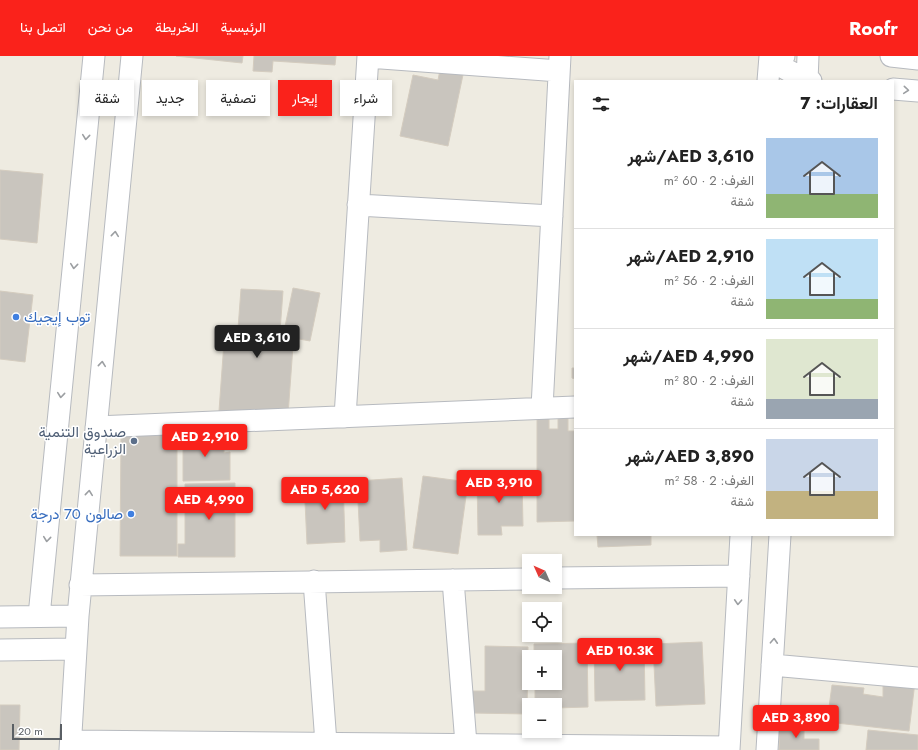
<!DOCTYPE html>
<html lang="ar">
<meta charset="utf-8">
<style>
body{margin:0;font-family:Jost,Vazirmatn,sans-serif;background:#f2f2f2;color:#222;direction:rtl;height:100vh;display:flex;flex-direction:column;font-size:15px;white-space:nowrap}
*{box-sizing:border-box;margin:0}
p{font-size:13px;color:#767676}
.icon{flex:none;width:22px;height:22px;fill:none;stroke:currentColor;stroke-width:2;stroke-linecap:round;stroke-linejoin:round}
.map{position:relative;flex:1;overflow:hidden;direction:ltr}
.side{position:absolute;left:574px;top:24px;width:320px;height:456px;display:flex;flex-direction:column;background:#fff;border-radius:0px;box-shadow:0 2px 6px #0003;direction:rtl}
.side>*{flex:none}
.top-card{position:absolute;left:12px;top:24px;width:380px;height:36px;direction:rtl;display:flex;gap:8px}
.needle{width:26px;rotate:315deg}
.fabs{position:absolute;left:522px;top:498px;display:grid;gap:8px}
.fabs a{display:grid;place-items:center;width:40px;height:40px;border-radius:0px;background:#fff;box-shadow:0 2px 6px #0003;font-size:20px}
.scale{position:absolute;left:12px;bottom:10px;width:50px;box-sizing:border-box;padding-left:4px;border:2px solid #5a5f64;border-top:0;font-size:11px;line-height:14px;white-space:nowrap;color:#5a5f64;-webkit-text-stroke:3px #fff;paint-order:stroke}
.price{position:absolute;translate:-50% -34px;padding:0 9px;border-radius:4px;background:#fa221b;color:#fff;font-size:13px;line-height:26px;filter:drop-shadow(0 1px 2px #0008)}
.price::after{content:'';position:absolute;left:50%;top:24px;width:12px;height:9px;margin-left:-6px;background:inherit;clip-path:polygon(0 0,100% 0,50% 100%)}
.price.on{background:#222;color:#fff}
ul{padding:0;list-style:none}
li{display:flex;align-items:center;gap:12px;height:100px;padding:0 16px}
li+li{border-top:1px solid #e0e0e0}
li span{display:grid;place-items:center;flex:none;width:112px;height:80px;border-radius:0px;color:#555}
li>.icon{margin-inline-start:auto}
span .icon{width:48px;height:48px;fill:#fffc;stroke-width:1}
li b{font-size:17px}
h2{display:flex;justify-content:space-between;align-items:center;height:48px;padding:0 16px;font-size:17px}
.pill{padding:0 14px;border-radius:0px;background:#fff;box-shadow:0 2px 6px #0003;font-size:14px;line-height:36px}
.pill.on{background:#fa221b;color:#fff}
header{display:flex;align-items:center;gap:24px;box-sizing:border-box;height:56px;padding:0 20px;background:#fa221b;color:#fff}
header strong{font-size:19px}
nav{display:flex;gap:22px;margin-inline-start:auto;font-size:14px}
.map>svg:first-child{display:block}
</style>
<header>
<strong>Roofr</strong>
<nav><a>الرئيسية</a><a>الخريطة</a><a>من نحن</a><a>اتصل بنا</a></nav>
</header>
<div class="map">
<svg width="918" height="694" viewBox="0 0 918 694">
<rect width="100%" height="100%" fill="#eeebe1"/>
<path fill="#c9c5be" stroke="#d4ccbf" d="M176 0H243L242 7Z
M254 0H336L335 9 273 5 272 16 253 15Z
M441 9 464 14 448 90 400 80 413 19 438 24Z
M0 114 43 118 37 187 0 183Z
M293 232 320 237 310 285 283 280Z
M241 233 283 235 279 289 293 290 288 359 219 355 224 286H237Z
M0 235 33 239 25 306 0 303Z
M575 301V323L572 322V312H575Z
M558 359H568V375H575V465L537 466V361H549V373H558Z
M121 378H177V500H120Z
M183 378H224V397L230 396V424L183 425Z
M423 420 468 426 458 498 413 492Z
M522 420 523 470H501L502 479H478L477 421Z
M402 422 407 494 380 496V484L360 485 357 425Z
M343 423 345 486 307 488 304 425Z
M235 427V501H178V488H185V428Z
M597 479H651V489L598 491Z
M644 586 645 644 595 645 594 587Z
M702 586 705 648 656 650 653 588Z
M587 587 588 651 555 652V649H535V627H555V601H534V588Z
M485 590 528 591 527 658 471 657V635H485Z
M883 622 915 626 909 675 827 666 832 629 864 632 863 638 883 641Z
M0 649H20L19 694H0Z
M780 668 804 669V683H819V694H779Z
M868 674 918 679V694H866Z"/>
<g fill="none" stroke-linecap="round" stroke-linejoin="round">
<g stroke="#b7babf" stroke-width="23">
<path id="minor" d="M784 0 770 4 807 25H811
M891 0 918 3
M368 1 559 15
M768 25 770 0
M807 25 808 0
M893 33 918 35
M358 149 552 160
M542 352 560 0
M345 361 368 0
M96 371 575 351
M555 522 739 520
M453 524 466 688
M314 525 326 687
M80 529 529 523
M39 560 94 0
M0 561 78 560
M0 594 76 593
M772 609 918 622
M71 685 729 691
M70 694 78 560 132 0
M729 694 741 479
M767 694 780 479"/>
</g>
<use href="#minor" stroke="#fff" stroke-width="21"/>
</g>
<defs><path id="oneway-chevron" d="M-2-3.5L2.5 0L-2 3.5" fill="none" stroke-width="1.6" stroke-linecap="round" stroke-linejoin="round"/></defs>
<g stroke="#9c9fa2">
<use href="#oneway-chevron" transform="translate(906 34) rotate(5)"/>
<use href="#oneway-chevron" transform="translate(86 81) rotate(96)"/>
<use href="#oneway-chevron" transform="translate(115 178) rotate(-84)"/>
<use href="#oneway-chevron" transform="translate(74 210) rotate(96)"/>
<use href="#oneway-chevron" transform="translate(102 308) rotate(-84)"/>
<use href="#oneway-chevron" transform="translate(61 339) rotate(96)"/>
<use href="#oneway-chevron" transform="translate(89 437) rotate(-84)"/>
<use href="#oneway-chevron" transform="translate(47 483) rotate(96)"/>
<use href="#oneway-chevron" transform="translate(738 546) rotate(93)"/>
<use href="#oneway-chevron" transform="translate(774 585) rotate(-87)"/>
</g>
<g fill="#3f7fe0" stroke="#fff" stroke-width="1.5">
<circle cx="16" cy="261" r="4"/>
<circle cx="131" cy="458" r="4"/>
</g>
<circle fill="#5c6f8a" stroke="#fff" stroke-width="1.5" cx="134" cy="385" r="4"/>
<g text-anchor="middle" stroke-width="3" stroke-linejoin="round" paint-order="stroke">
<g font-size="15" fill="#366cbe" stroke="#fff" text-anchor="start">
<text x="24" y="266">توب إيجيك</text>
<text x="123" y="463" text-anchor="end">صالون 70 درجة</text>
</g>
<g font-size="15" fill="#4e5e75" stroke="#fff" text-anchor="end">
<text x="126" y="381">صندوق التنمية<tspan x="126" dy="17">الزراعية</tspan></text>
</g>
</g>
</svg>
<div class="fabs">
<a><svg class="needle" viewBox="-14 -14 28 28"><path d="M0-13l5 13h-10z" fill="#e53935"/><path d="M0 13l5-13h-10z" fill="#767676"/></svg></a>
<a><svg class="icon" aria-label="locate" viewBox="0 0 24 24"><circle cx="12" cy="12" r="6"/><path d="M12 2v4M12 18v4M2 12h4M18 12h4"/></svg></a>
<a>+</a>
<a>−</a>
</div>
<div class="scale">20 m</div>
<b class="price on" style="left:257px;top:303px">AED 3,610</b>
<b class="price" style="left:205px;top:402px">AED 2,910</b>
<b class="price" style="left:499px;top:448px">AED 3,910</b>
<b class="price" style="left:325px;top:455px">AED 5,620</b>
<b class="price" style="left:209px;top:465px">AED 4,990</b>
<b class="price" style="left:620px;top:616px">AED 10.3K</b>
<b class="price" style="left:796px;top:683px">AED 3,890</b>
<div class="top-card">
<a class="pill">شراء</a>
<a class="pill on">إيجار</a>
<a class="pill">تصفية</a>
<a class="pill">جديد</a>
<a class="pill">شقة</a>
</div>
<section class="side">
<h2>العقارات: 7<svg class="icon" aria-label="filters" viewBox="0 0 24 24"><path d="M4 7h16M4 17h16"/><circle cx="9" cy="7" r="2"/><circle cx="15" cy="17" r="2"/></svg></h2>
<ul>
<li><span style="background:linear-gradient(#a9c7e8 70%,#8fb573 0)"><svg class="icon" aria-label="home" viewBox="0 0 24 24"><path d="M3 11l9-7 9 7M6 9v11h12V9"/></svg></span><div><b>AED 3,610/شهر</b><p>الغرف: 2 · 60 m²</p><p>شقة</p></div></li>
<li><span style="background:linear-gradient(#bfe0f5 75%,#8fb573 0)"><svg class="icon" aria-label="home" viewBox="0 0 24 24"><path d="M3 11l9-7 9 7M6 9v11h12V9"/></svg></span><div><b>AED 2,910/شهر</b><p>الغرف: 2 · 56 m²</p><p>شقة</p></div></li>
<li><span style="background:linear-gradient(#dfe7d0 75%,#9aa5b1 0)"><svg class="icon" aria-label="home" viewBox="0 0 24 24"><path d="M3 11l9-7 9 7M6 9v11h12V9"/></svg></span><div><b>AED 4,990/شهر</b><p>الغرف: 2 · 80 m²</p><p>شقة</p></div></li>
<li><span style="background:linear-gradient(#c9d6e8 65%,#c2b280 0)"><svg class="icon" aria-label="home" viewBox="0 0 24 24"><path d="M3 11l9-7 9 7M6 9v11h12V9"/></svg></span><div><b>AED 3,890/شهر</b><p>الغرف: 2 · 58 m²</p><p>شقة</p></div></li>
</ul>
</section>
</div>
